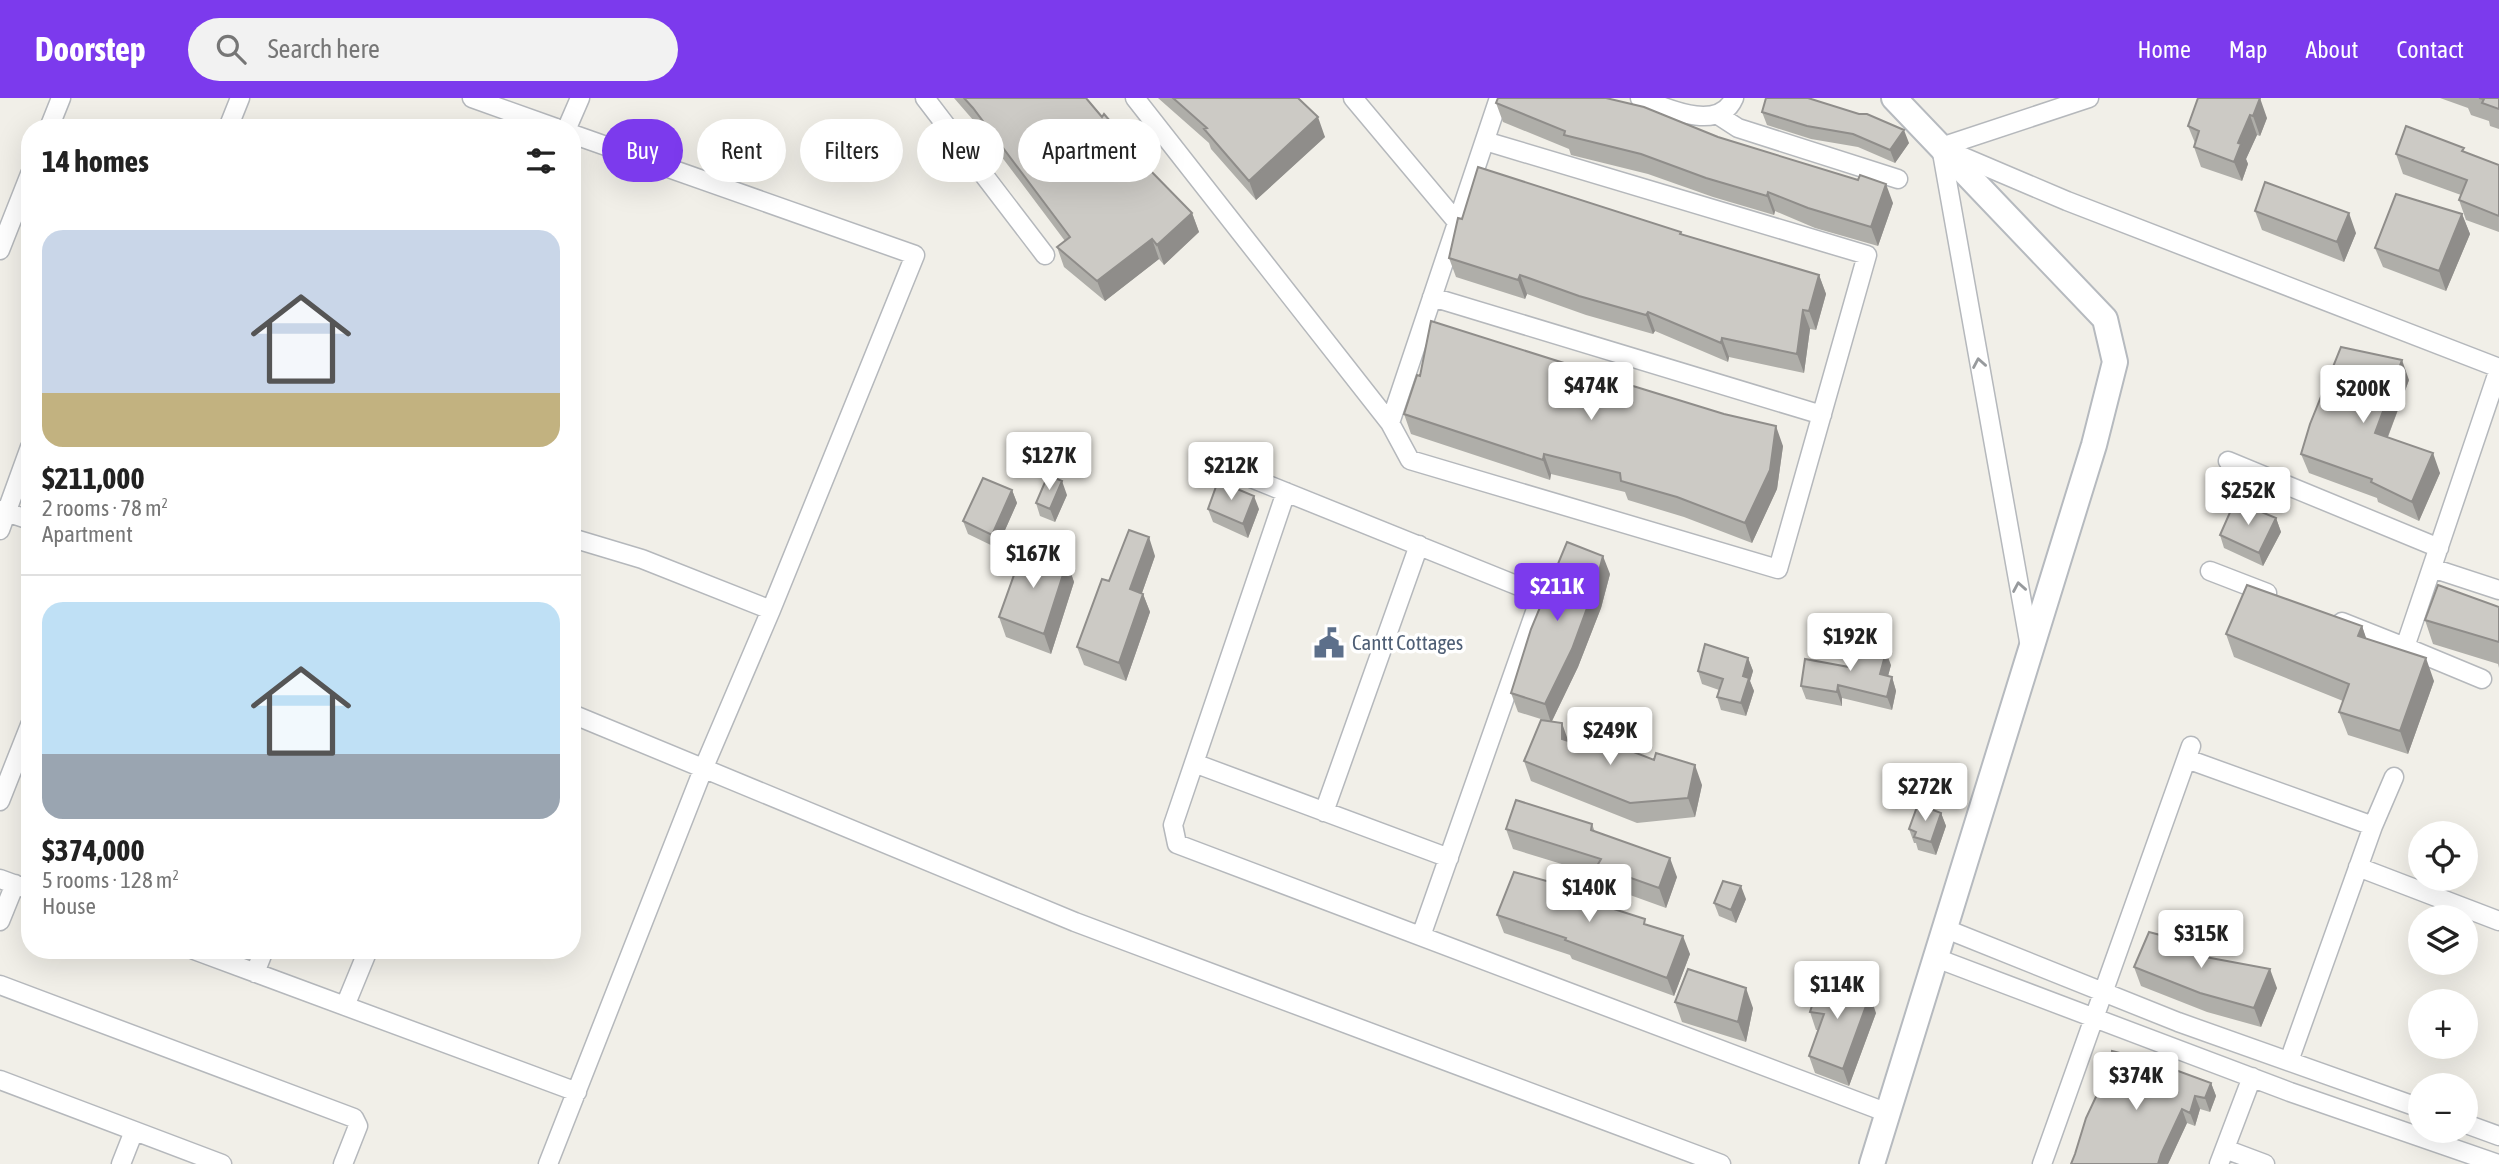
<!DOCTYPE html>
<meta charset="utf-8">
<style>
body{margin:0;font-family:"Asap Condensed",sans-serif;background:#f2f2f2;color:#222;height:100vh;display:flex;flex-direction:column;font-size:26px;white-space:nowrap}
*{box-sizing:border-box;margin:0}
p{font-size:23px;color:#767676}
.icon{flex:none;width:38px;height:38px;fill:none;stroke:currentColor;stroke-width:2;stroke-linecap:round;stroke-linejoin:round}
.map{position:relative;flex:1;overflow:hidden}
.drawer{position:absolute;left:21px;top:21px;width:560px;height:840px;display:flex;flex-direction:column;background:#fff;border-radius:28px;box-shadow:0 7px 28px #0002}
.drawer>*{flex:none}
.top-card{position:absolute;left:602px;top:21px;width:665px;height:63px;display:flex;gap:14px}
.tools{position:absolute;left:2408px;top:723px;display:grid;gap:14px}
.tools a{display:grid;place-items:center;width:70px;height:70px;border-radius:50%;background:#fff;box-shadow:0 7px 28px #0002;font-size:35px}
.price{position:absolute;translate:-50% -60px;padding:0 16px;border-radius:7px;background:#fff;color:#222;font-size:23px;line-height:46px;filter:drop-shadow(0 2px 4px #0008)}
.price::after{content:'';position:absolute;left:50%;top:42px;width:21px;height:16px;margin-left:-10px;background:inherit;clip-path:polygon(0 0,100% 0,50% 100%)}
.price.selected{background:#7c3aed;color:#fff}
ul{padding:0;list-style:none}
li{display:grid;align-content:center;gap:14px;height:371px;padding:0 21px}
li+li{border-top:2px solid #e0e0e0}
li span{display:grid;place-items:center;height:217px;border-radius:21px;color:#555}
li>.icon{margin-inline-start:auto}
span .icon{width:126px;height:126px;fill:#fffc;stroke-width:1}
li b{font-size:30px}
h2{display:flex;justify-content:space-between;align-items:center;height:84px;padding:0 21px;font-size:30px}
.pill{padding:0 24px;border-radius:32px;background:#fff;box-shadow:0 7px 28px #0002;font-size:24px;line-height:63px}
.pill.selected{background:#7c3aed;color:#fff}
header{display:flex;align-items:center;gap:42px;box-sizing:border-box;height:98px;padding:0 35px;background:#7c3aed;color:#fff}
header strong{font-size:33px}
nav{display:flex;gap:38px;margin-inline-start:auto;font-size:24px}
.search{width:490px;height:63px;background:#f2f2f2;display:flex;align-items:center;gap:18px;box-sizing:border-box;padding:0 24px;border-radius:38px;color:#767676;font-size:26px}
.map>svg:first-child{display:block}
</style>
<header>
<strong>Doorstep</strong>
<div class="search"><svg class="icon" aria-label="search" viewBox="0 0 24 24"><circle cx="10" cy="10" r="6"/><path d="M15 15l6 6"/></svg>Search here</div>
<nav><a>Home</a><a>Map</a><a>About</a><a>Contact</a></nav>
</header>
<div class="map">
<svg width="2499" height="1066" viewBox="0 0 2499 1066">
<rect width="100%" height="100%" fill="#f1efe8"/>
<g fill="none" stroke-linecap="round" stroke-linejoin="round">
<g stroke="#b5b8bc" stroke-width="21">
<path id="minor" d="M472 0 556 30
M925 0 1045 157
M1135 0 1390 325 1410 362 1778 471 1867 157 1485 43
M1353 0 1457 124
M1640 0C1666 10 1719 35 1734 0
M1718 17 1738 30 1898 81
M49 30 61 0
M228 30 240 0
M567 30 580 0
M1941 49 2030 549
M1941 49 2089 0
M1947 52 2067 103 2499 270
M0 152 30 76
M1432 199 1822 317
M1390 325 1499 0
M2228 363 2439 450
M1226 370 1541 497 1421 838
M1286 394 1173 727 1177 746 1888 1015
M0 412 30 422
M0 432 30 349
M572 440 642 461 771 512
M2432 470 2499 492
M2210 473 2267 495
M2342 524 2405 549 2499 271
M2405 549 2482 581
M572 616 1075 824 1721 1066
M2187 661 2373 728 2394 679
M1194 665 1449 760
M0 703 30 627
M1324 714 1419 447
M2358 769 2499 823
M0 781 30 792
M0 823 15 786
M1946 831 2178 924 2420 1010
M194 852 577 994
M1936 860 2290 994 2498 1066
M255 875 264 852
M0 887 354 1020 358 1028 343 1066
M345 908 368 852
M2289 963 2373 728
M0 982 222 1066
M2466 1026 2499 1038
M2225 1051 2265 1066
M121 1066 134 1033
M548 1066 704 669 771 512 915 157 572 36
M2042 1066 2191 648
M2219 1066 2252 979"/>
</g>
<g stroke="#b6babf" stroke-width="28">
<path id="secondary" d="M1872 1066 2094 347 2115 264 2105 221 1894 0"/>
</g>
<use href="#minor" stroke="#fff" stroke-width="18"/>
<use href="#secondary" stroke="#fff" stroke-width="24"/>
</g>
<path fill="#afaea9" d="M954 0H1086L1148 70 1192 115 1199 134 1164 167 1159 161 1105 203 1064 169 1057 149 1065 143 980 30Z
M1158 0H1298L1325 39 1256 102 1211 51 1209 45Z
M1766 0H1810L1811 1 1909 45 1895 65 1858 49 1811 41 1767 27 1762 14Z
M2198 0 2267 20 2260 38 2257 37 2246 61 2248 66 2242 83 2201 69 2194 49 2195 45 2188 28Z
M2440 0H2499V31L2490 28 2489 23 2471 17 2468 10Z
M1496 5 1718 39 1893 105 1878 148 1815 130 1775 113 1774 117 1713 99 1648 76 1571 57 1569 51 1503 24Z
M2465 54 2499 67V134L2466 122 2459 102 2461 97 2403 76 2396 56Z
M2255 113 2356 135 2344 164 2262 132Z
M2462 116 2470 136 2446 193 2383 169 2375 150Z
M1462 121 1681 134 1682 137 1819 177 1826 196 1816 232 1810 231 1804 275 1729 259 1728 264 1655 233 1653 236 1586 217 1527 196 1525 201 1456 179 1449 160Z
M1567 272 1783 348 1777 391 1752 445 1684 419 1628 402 1625 394 1551 376 1550 382 1411 336 1404 316 1420 278Z
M2409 282 2388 339 2440 375 2419 423 2378 404 2377 400 2309 375 2301 356Z
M1012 392 1017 405 997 450 968 436 963 423Z
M1067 397 1055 424 1040 418 1036 405Z
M1208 411H1259L1248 440 1213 424Z
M2276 420 2281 434 2263 468 2224 450 2220 437Z
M1155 458 1142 495 1143 496 1150 514 1126 583 1084 567 1077 549 1109 483Z
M1067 464 1074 484 1051 556 1006 539 999 519Z
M1610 476 1601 510 1578 569 1552 623 1569 643 1702 687 1695 719 1637 725 1531 683 1524 663 1544 622 1518 614 1511 595Z
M2499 509V570L2498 566 2433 546 2425 522Z
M2362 528 2366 541 2434 583 2408 656 2348 637 2339 614 2343 603 2234 559 2226 536Z
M1748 560 1753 573 1750 583 1754 593 1746 618 1721 612 1717 599 1719 592 1702 586 1698 573Z
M1891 567 1888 578 1892 579 1896 593 1892 612 1842 600V608L1806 601 1801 588 1849 569Z
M1941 715 1946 728 1936 757 1918 752 1916 745H1914L1909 731Z
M1592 726 1595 734 1677 779 1666 810 1605 788 1601 778 1513 751 1506 731Z
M1579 792 1583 801 1647 827 1690 856 1674 898 1572 861 1570 857 1504 835 1497 817Z
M1746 801 1736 825 1719 818 1714 805Z
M2205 849 2209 859 2277 890 2261 929 2207 914 2141 888 2134 869Z
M1675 904 1753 910 1746 944 1682 924Z
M1810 914 1876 915 1849 988 1815 975 1809 958 1818 932H1816Z
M2211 985 2216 998 2210 1014 2200 1011 2195 1028 2187 1025 2168 1066H2071L2108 990Z"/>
<path fill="#8f8d8a" d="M2260 0 2267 20 2260 38 2253 18Z
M2250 17 2257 37 2246 61 2248 66 2242 83 2234 64 2238 45Z
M1318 19 1325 39 1256 102 1249 83Z
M1904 32 1909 45 1895 65 1890 52Z
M1886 86 1893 105 1878 148 1871 129Z
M1768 94 1775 113 1774 117 1767 98Z
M1192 115 1199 134 1164 167 1157 147Z
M2349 115 2356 135 2344 164 2337 144Z
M2462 116 2470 136 2446 193 2439 173Z
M1152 141 1159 161 1105 203 1097 183Z
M1520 177 1527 196 1525 201 1518 182Z
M1819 177 1826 196 1816 232 1809 213Z
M1803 212 1810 231 1804 275 1797 256Z
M1648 214 1655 233 1653 236 1646 217Z
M1722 240 1729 259 1728 264 1721 245Z
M2402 262 2409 282 2382 354 2375 335Z
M1776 328 1783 348 1777 391 1752 445 1745 425Z
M2433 355 2440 375 2419 423 2412 404Z
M1544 356 1551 376 1550 382 1543 362Z
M1062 383 1067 397 1055 424 1050 411Z
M1012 392 1017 405 997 450 992 437Z
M1254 398 1259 411 1248 440 1243 426Z
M2276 420 2281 434 2263 468 2259 455Z
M1149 439 1155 458 1137 509 1130 491Z
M1603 458 1610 476 1601 510 1578 569 1551 625 1545 606Z
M1067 464 1074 484 1051 556 1044 536Z
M1143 496 1150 514 1126 583 1119 565Z
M2362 528 2370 551 2358 538Z
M1886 554 1891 567 1885 589 1880 576Z
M1748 560 1753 573 1750 583 1754 593 1746 618 1741 605 1743 578Z
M2426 560 2434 583 2408 656 2400 633Z
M1892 579 1896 593 1892 612 1887 599Z
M1838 587 1842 600V608L1837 594Z
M1562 625 1569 645 1562 641Z
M1695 667 1702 687 1695 719 1688 700Z
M1941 715 1946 728 1936 757 1931 744Z
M1670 760 1677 779 1666 810 1659 790Z
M1741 788 1746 801 1736 825 1731 812Z
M1579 792 1586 810 1576 799Z
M1683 838 1690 856 1674 898 1667 880Z
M2205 849 2213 868 2200 858Z
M2270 871 2277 890 2261 929 2254 910Z
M1746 890 1753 910 1746 944 1738 924Z
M1870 897 1876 915 1849 988 1843 971Z
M2211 985 2216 998 2210 1014 2205 1000Z
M2195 998 2200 1011 2195 1028 2190 1015Z
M2182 1011 2187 1025 2168 1066H2158L2161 1056Z"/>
<path fill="#cccac5" stroke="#8f8d8a" stroke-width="2" d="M964 0H1086L1102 19 1104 16 1146 65 1144 66 1192 115 1157 147 1152 141 1097 183 1057 149 1070 139 973 10Z
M1173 0H1298L1318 19 1249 83 1204 31 1207 30Z
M1498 0H1606L1644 9 1718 39 1858 82 1860 77 1886 86 1871 129 1808 110 1768 94 1767 98 1706 80 1641 56 1564 37 1565 33 1496 5Z
M1766 0H1808L1859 16H1867L1904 32 1890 52 1853 36 1807 28 1762 14Z
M2198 0H2260L2253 18 2250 17 2238 45 2241 46 2234 64 2194 49 2199 33 2188 28Z
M2479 0H2499V11L2482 5 2484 1Z
M2406 28 2464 50 2462 53 2499 67V118L2459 102 2467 82 2396 56Z
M1478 69 1681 134 1680 136 1819 177 1809 213 1803 212 1797 256 1722 240 1721 245 1648 214 1646 217 1579 198 1520 177 1518 182 1449 160 1458 120 1462 121Z
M2265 84 2349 115 2337 144 2255 113Z
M2396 96 2462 116 2439 173 2375 150Z
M1431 223 1564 265 1563 272 1633 288 1724 316 1776 328 1770 372 1745 425 1677 399 1621 383 1620 375 1544 356 1543 362 1404 316 1417 277 1420 278Z
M2341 249 2402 262 2375 335 2433 355 2412 404 2371 384 2372 381 2301 356 2310 326Z
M1048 377 1062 383 1050 411 1036 405Z
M983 380 1012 392 992 437 963 423Z
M1218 383 1254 398 1243 426 1208 411Z
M2235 403 2276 420 2259 455 2220 437Z
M1129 432 1149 439 1130 491 1143 496 1119 565 1077 549 1102 481 1109 483Z
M1567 444 1603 458 1594 491 1572 551 1545 606 1511 595 1531 531Z
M1024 449 1067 464 1044 536 999 519Z
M2247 487 2362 528 2358 538 2426 560 2400 633 2339 614 2349 586 2226 536Z
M2438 487 2499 509V544L2425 522Z
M1855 544 1886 554 1880 576 1892 579 1887 599 1838 587 1837 594 1801 588 1805 561 1849 569Z
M1705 546 1748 560 1743 578 1749 580 1741 605 1717 599 1723 581 1698 573Z
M1541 622 1562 625V641L1584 648 1590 637 1654 662 1656 655 1695 667 1688 700 1630 705 1524 663Z
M1516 702 1592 726 1591 732 1670 760 1659 790 1597 768 1601 761 1506 731Z
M1918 706 1941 715 1931 744 1914 739 1916 734 1909 731Z
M1514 774 1579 792 1576 799 1645 821 1644 826 1683 838 1667 880 1565 842 1566 840 1497 817Z
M1723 783 1741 788 1731 812 1714 805Z
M2149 834 2205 849 2200 858 2270 871 2254 910 2200 895 2134 869Z
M1688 871 1746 890 1738 924 1675 904Z
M1821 880 1870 897 1843 971 1809 958 1824 916 1810 914Z
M2112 953 2151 963 2211 985 2205 1000 2195 998 2190 1015 2182 1011 2161 1056 2158 1066H2071L2075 1056 2086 1020 2101 988 2108 990Z"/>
<defs><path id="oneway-chevron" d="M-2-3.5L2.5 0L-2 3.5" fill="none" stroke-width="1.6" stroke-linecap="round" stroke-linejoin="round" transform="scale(1.75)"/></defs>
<g stroke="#979a9d">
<use href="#oneway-chevron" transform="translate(1979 265) rotate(-100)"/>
<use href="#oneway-chevron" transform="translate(2019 489) rotate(-100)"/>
</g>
<defs>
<g id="civic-bare" transform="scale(2.415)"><path d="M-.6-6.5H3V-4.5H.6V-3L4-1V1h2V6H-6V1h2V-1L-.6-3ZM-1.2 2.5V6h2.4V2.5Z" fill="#5c6f8a" stroke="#fff" stroke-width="2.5" paint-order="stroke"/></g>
</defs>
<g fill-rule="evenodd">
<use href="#civic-bare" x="1329" y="545"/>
</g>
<g text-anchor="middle" stroke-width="7" stroke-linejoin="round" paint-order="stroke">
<g font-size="21" fill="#4e5e75" stroke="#fff" text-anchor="start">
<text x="1352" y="552">Cantt Cottages</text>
</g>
</g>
</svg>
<div class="tools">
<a><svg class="icon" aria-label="locate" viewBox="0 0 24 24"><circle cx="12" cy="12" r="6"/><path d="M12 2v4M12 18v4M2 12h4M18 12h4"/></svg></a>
<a><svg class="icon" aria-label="layers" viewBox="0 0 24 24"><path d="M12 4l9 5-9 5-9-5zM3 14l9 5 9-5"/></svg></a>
<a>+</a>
<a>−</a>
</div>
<b class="price" style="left:1591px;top:324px">$474K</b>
<b class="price" style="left:2363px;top:327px">$200K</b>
<b class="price" style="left:1049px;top:394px">$127K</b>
<b class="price" style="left:1231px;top:404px">$212K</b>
<b class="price" style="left:2248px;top:429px">$252K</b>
<b class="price" style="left:1033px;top:492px">$167K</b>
<b class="price selected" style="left:1557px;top:525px">$211K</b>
<b class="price" style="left:1850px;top:575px">$192K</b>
<b class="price" style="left:1610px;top:669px">$249K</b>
<b class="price" style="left:1925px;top:725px">$272K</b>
<b class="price" style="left:1589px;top:826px">$140K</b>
<b class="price" style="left:2201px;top:872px">$315K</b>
<b class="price" style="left:1837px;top:923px">$114K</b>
<b class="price" style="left:2136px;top:1014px">$374K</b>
<div class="top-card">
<a class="pill selected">Buy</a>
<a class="pill">Rent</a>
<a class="pill">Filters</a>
<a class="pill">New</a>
<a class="pill">Apartment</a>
</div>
<section class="drawer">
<h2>14 homes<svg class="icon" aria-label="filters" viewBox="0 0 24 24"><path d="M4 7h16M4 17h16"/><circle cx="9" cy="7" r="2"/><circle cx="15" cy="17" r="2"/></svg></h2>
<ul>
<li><span style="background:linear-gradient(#c9d6e8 75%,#c2b280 0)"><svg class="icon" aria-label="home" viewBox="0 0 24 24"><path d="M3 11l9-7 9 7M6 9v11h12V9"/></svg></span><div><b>$211,000</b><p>2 rooms · 78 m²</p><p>Apartment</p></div></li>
<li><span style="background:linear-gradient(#bfe0f5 70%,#9aa5b1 0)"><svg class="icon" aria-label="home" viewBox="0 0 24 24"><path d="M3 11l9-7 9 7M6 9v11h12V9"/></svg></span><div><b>$374,000</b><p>5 rooms · 128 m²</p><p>House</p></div></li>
</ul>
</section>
</div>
